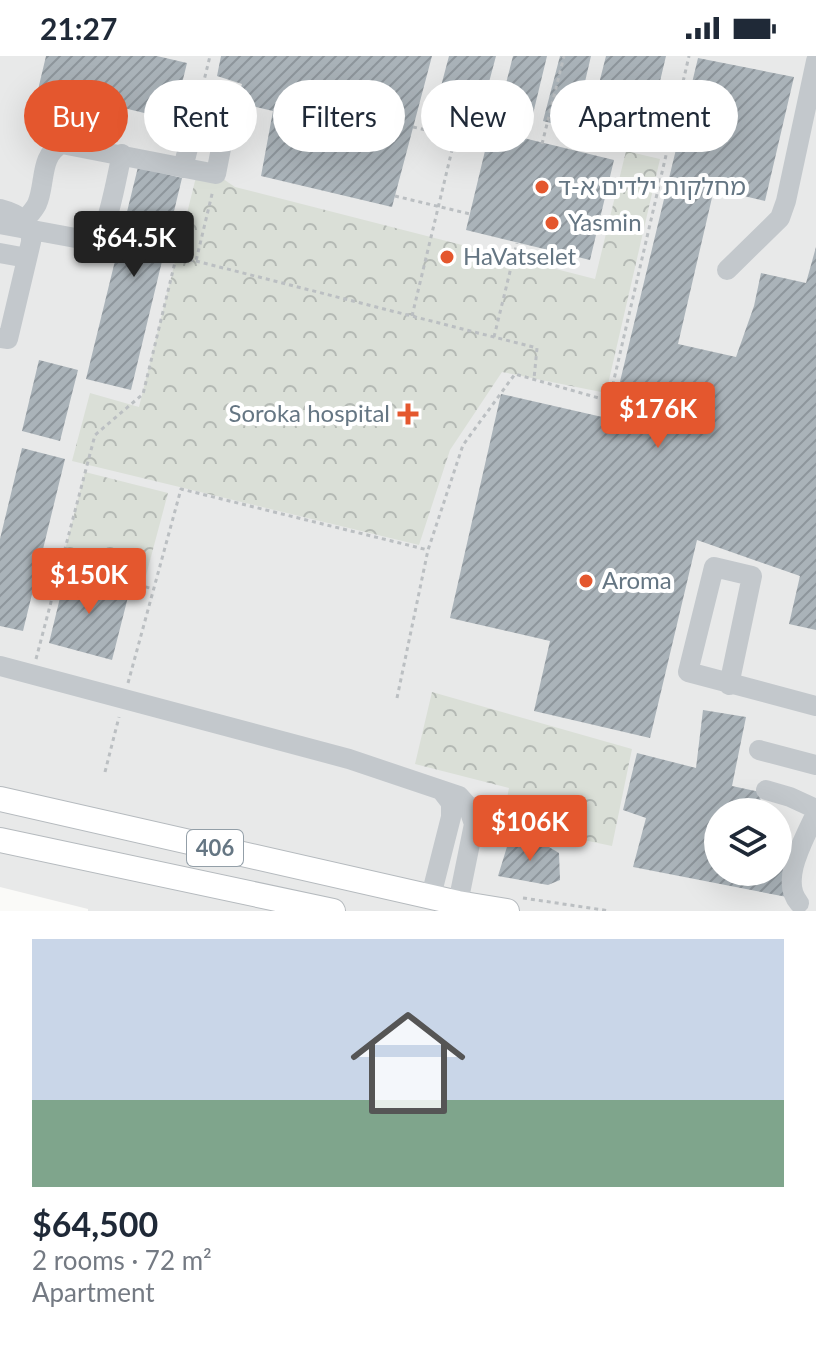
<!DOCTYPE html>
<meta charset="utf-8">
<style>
body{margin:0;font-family:Lato,"Noto Sans Hebrew",sans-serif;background:#f2f2f3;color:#1f2937;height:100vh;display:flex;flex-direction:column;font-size:30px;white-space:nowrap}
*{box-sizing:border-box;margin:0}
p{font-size:26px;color:#747a83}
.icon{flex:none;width:44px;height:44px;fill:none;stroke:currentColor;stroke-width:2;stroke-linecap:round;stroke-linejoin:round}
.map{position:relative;height:855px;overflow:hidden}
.panel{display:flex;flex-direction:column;background:#fff;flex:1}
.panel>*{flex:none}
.hud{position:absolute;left:24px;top:24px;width:768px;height:72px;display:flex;gap:16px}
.controls{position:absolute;left:704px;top:742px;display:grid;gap:16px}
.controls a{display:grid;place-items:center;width:88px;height:88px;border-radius:50%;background:#fff;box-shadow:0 8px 32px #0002;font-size:40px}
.price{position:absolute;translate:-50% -68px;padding:0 18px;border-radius:8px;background:#e4572e;color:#fff;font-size:26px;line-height:52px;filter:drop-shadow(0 2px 4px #0008)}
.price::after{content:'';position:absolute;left:50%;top:48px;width:24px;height:18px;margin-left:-12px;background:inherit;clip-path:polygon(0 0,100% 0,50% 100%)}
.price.selected{background:#222;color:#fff}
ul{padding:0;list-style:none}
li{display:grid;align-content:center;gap:16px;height:424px;padding:0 32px}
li+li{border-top:2px solid #e0e1e3}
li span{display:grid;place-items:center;height:248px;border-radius:0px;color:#555}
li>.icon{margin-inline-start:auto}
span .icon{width:144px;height:144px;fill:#fffc;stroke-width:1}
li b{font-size:34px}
.chip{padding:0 28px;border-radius:36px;background:#fff;box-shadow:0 8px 32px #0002;font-size:28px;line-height:72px}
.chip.selected{background:#e4572e;color:#fff}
.status{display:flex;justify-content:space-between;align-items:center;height:56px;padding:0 40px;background:#fff;direction:ltr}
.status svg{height:22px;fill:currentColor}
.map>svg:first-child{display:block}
</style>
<div class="status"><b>21:27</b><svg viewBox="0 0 49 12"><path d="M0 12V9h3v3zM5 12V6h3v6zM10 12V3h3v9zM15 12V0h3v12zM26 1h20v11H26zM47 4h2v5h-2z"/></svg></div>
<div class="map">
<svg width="816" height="855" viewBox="0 0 816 855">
<defs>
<pattern id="park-crowns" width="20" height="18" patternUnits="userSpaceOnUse" patternTransform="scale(2)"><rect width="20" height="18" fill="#dadfd7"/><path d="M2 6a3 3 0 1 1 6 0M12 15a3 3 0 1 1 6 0" fill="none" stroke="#b4b9b4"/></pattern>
<pattern id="building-hatch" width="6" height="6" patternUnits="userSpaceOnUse" patternTransform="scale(2)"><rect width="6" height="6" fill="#aab3b9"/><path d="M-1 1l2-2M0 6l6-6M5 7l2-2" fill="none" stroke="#8e969c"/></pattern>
</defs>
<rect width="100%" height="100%" fill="#fafaf8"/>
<path fill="#e8e9e9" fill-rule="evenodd" d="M0 0H816V855H88V853L0 831ZM718 756H778V816H718Z"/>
<path fill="url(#park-crowns)" d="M626 95 660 103 606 337 502 316 450 394 419 489 72 405 90 337 139 351 196 121 216 118 235 131 595 223Z
M85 416 168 437 144 527 62 506Z
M432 636 632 693 612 790 502 767 509 732 415 708Z"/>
<path fill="url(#building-hatch)" d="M46 0H157L187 7 173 64 95 45 89 68 33 55Z
M221 0H432L392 151 261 120 273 55 236 46 242 28 217 20Z
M449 0H496L484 45 440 34Z
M513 0H547L532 62 499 55Z
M560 0H591L574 73 543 65Z
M606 0H666L647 80 589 67Z
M698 2 794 21 765 145 714 133 678 288 736 301 754 250 761 217 806 227 816 191V574L789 568 800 520 697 484 650 682 534 655 550 585 450 562 501 338 611 363Z
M490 74 614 104 590 204 466 174Z
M138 111 182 122 131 334 86 323Z
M39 304 78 314 60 385 22 375Z
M22 392 65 403 23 575 0 570V483Z
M66 517 130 533 112 604 49 587Z
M703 654 746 661 732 730 760 736 761 756H718V816H778V770L782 771 787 841 633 811 646 762 623 754 637 697 696 712Z
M510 781 549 791 559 797 560 824 548 829 498 820Z"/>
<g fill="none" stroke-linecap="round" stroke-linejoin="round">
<g stroke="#b5babe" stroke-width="26">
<path id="major" d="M0 743 458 847 507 855
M0 784 333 855"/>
</g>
<path stroke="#bbbfc2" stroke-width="3" stroke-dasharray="4 4" stroke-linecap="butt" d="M199 45 210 0
M413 71 487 88
M542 88 564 0
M395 140 470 158
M196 205 537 292 534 323
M412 260 465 40
M494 281 517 187
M60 510 154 533
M36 603 95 379 143 338 176 202 196 205 213 134
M128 627 181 433 428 494
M397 642 428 494 463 389 515 318 609 345 689 0
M105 716 119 661
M523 842 610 855"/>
<path stroke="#c3c8cc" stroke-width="20" d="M0 153C19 158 32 166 31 186L8 283 0 282
M25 164C29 159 34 154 37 148 46 128 39 99 62 88L216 118 226 67 196 60 183 112
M0 168 81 183C88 183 95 184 99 179 109 169 118 114 122 98
M0 197 27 202
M727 214 780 162 786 145 816 5
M0 610 349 703 459 740 468 750 474 768 458 847
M729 629 752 520 714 511 688 616 816 650
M759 694 816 709
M766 734 790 741 816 753
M431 840 451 761V747L441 734
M799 847C779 824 805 782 816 757"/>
<use href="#major" stroke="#fff" stroke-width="24"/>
</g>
<g fill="#e4572e" stroke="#fff" stroke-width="3">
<circle cx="542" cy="131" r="8"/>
<circle cx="552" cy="167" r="8"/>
<circle cx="447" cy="201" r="8"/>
<path d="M404 346h8v8h8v8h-8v8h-8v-8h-8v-8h8z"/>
<circle cx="586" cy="525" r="8"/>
</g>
<g text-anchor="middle" stroke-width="8" stroke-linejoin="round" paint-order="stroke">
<rect fill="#fff" stroke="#939fa8" stroke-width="2" x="187" y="774" width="56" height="36" rx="6"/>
<g font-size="22" font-weight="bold" fill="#657683">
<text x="215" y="800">406</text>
</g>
<g font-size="24" fill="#657683" stroke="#fff" text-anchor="start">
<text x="558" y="139">מחלקות ילדים א-ד</text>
<text x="568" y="175">Yasmin</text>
<text x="463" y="209">HaVatselet</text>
<text x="390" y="366" text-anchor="end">Soroka hospital</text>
<text x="602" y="533">Aroma</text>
</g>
</g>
</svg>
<div class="controls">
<a><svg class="icon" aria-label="layers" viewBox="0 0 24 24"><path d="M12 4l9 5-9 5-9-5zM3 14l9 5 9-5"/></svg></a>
</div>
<b class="price selected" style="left:134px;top:223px">$64.5K</b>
<b class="price" style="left:658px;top:394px">$176K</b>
<b class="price" style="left:89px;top:560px">$150K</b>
<b class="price" style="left:530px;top:807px">$106K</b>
<div class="hud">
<a class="chip selected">Buy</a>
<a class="chip">Rent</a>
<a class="chip">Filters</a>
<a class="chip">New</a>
<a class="chip">Apartment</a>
</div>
</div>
<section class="panel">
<ul>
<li><span style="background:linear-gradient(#c9d6e8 65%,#7fa58c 0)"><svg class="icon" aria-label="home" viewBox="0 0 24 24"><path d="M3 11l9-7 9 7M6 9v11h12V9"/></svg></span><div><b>$64,500</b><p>2 rooms · 72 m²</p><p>Apartment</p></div></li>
</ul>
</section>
